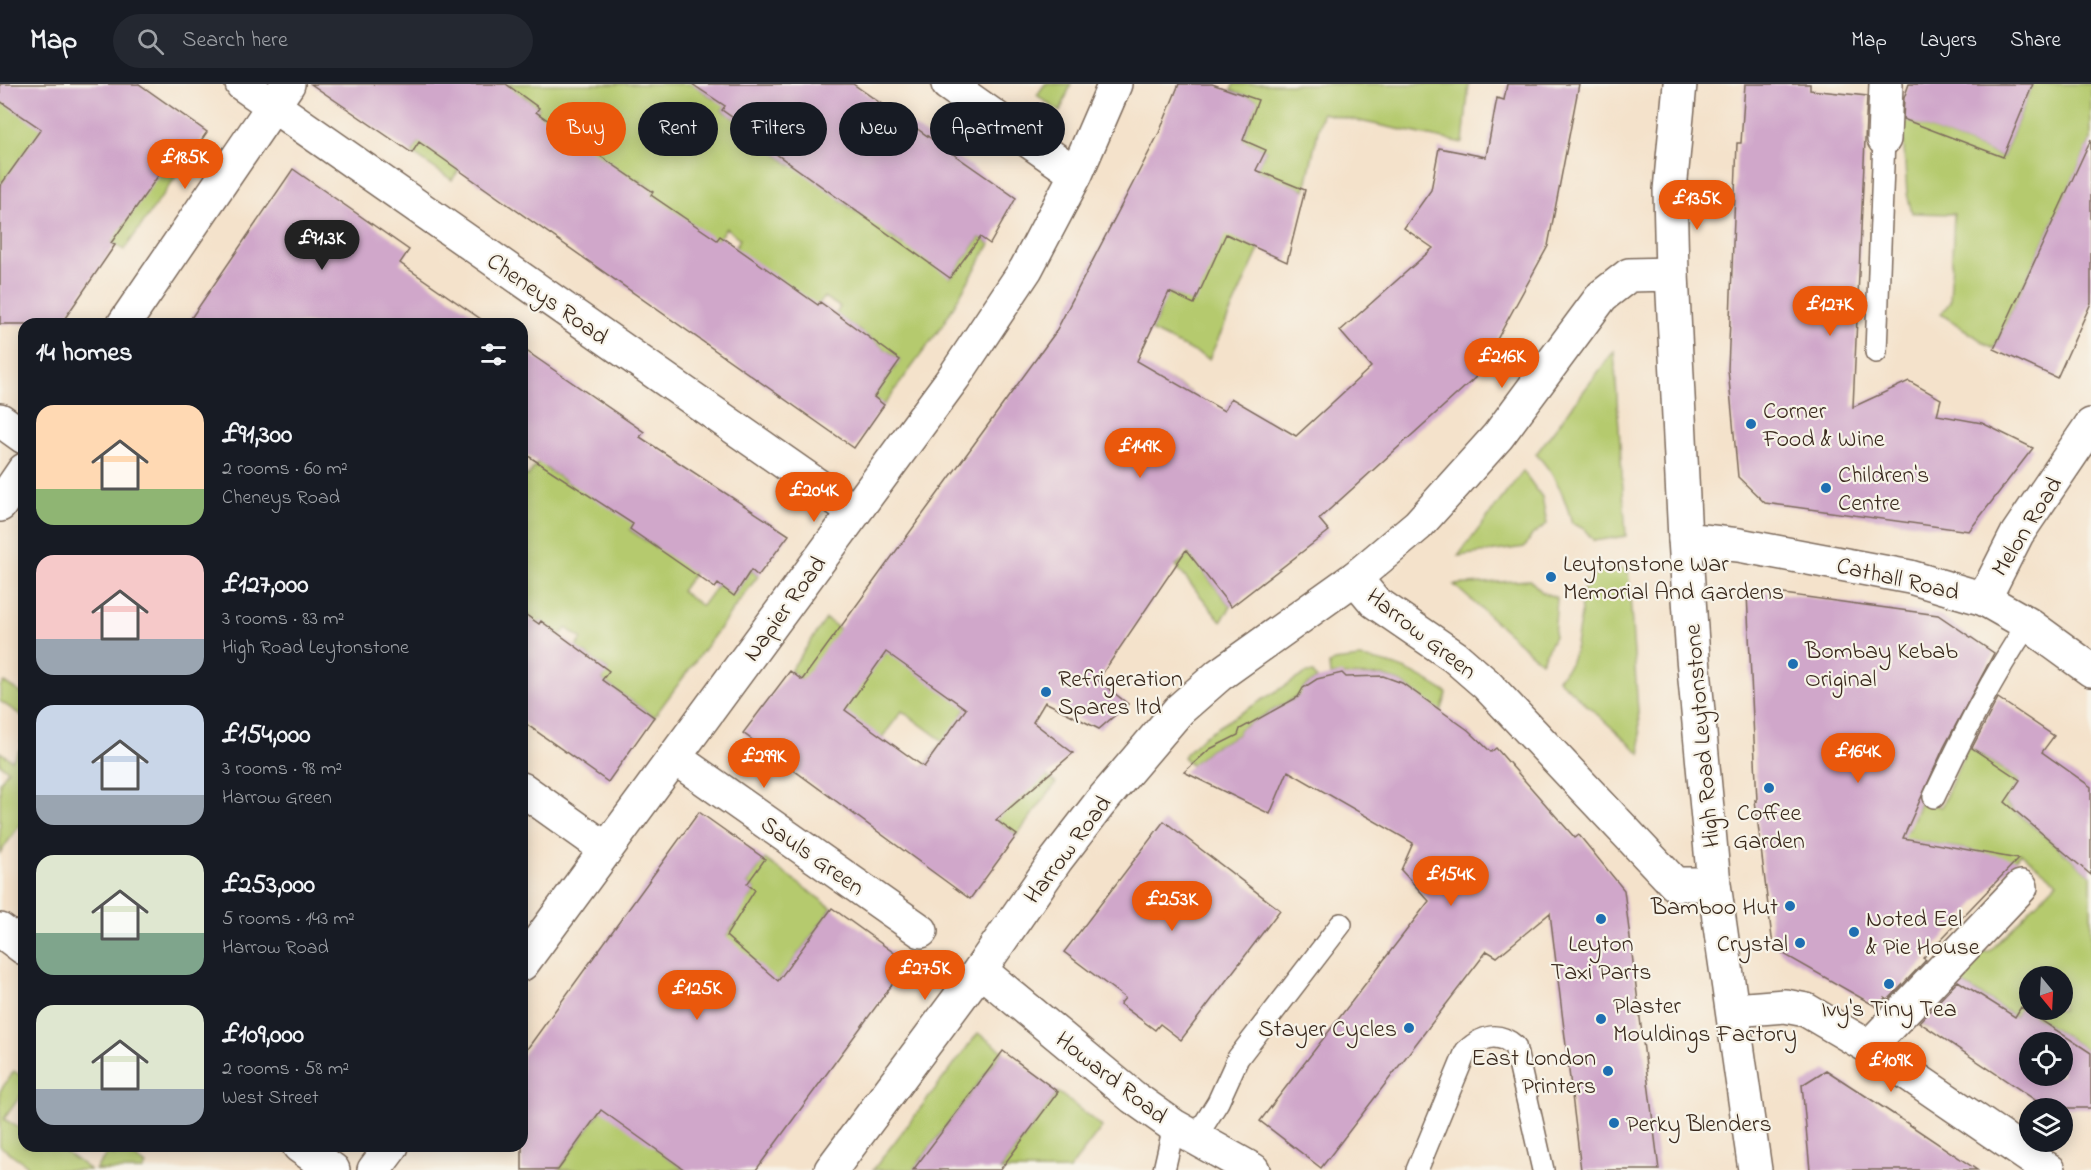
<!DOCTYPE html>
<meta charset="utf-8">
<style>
body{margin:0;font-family:"Indie Flower",sans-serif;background:#242831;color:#f1f3f6;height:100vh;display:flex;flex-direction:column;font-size:22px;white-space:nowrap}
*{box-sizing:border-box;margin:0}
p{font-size:20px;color:#9ea1a6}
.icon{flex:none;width:33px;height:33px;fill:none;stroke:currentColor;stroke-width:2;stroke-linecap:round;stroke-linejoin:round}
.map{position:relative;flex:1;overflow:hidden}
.details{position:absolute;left:18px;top:234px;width:510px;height:834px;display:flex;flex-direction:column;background:#171b24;border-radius:18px;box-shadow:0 3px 15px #0003}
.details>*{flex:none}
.hud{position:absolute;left:546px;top:18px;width:570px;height:54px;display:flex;gap:12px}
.needle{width:39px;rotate:162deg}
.tools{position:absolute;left:2019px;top:882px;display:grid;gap:12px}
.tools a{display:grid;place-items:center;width:54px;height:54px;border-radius:50%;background:#171b24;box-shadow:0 3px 15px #0003;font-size:30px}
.price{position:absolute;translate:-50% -51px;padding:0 14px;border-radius:21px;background:#ea580c;color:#fff;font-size:20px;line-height:39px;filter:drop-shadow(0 2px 3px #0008)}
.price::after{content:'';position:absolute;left:50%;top:36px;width:18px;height:14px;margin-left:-9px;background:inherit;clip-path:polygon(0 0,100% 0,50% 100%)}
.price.selected{background:#222;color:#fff}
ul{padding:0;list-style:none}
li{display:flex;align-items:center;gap:18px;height:150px;padding:0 18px}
li span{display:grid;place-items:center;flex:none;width:168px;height:120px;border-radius:18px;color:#555}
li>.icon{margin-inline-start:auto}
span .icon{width:72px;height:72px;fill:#fffc;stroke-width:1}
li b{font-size:26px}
h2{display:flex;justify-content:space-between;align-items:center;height:72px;padding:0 18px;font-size:26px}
.chip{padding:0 21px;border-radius:27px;background:#171b24;box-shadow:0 3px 15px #0003;font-size:21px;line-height:54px}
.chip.selected{background:#ea580c;color:#fff}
header{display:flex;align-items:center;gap:36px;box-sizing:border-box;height:84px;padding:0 30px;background:#171b24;border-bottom:2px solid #363941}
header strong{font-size:28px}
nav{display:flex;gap:33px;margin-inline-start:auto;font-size:21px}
.search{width:420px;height:54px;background:#242831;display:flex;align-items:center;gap:15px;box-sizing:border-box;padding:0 21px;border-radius:33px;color:#9ea1a6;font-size:22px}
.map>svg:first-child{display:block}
</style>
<header>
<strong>Map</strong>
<div class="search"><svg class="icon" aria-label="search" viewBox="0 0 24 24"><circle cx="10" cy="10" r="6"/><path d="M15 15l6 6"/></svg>Search here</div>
<nav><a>Map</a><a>Layers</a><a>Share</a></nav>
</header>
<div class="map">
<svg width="2091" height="1086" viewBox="0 0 2091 1086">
<rect width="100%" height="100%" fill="#f7f3e8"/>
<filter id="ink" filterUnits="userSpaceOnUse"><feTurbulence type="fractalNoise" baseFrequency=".0167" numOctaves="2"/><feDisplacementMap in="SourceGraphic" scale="12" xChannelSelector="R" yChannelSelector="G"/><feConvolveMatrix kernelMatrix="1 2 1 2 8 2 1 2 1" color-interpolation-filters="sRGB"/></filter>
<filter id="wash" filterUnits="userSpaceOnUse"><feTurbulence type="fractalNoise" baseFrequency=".008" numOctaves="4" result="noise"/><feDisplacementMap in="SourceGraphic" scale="24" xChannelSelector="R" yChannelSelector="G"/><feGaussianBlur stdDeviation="1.35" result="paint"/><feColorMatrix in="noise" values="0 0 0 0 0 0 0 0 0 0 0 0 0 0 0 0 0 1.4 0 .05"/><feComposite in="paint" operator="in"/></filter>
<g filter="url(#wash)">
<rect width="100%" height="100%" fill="#f4e2cb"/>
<path fill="#b5ca6e" stroke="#787a46" stroke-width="1.5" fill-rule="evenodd" d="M412 0H693L714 15 725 0H741L722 26 746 43 742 50 758 60 787 18 776 70 791 81 853 98 840 116 862 132 876 114 894 144 889 151 903 161 933 120 950 194 980 153 990 160 942 242 884 321 874 313 900 276 836 230 840 223 824 213 793 256 735 164 740 155 726 144 696 187 629 143 654 106 639 96 631 108 529 37 539 24 523 12 488 44 452 96 412 69 430 42Z
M1045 0H1071L1060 28 1037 11Z
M1234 0H1469L1463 59 1322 29 1305 106 1289 100 1209 275 1151 247 1161 225 1143 197 1194 219 1180 192 1254 121 1269 91 1256 86 1266 66 1243 56 1257 16 1231 6Z
M2033 0H2091V56L1994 265 1941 230 1950 218 1954 130 1912 129 1907 110 1902 34 2003 73Z
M0 17 170 75 182 84 124 166 90 144 0 102Z
M1614 267 1626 452 1594 457 1584 445 1572 439C1564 411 1556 391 1536 370Z
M1165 294 1191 308 962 631 1056 699 1017 751 924 683 943 657 902 627 881 655 790 587 826 535 881 574Z
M556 352 564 358 546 384 569 400 571 398 642 427 630 446 656 464 669 446 697 485 681 507 702 522 718 500 734 511 751 486 758 492 654 633 602 596 608 586 584 569 552 596 582 555 566 544 561 551 541 537 522 564V389L528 392Z
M1523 387 1542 413 1547 440 1532 451 1525 463 1458 472Z
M1212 412 1202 486 1231 523 1221 537 1176 482 1186 473Z
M1628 484 1641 670 1558 595 1570 580 1575 566 1581 531 1580 511 1597 487Z
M1530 496 1542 508 1557 514 1554 552 1541 578 1454 501Z
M1360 574C1397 579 1416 589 1447 609L1441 628 1402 599 1383 592 1330 591 1329 580 1334 577Z
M1306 589H1313L1317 595 1303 604 1302 610 1240 645 1238 651 1210 665 1194 679 1195 685 1183 673 1205 651Z
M4 598 24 611V633L0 617V603Z
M24 654V735L0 769V698L8 686 0 680V668L12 676 24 660 21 658Z
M1968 662 2019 697 2005 719 2091 791V969L2022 923 2015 933 1959 897 1928 944 1920 938 1974 869 1989 868 2057 798 2021 769 2007 786 1970 766 1911 756 1897 810 1862 736 1909 746 1921 717 1941 723ZM2030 892H2062V926H2030Z
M765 775 832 824 655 1064 685 1086H558L736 838 705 815 746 819 755 806 747 800Z
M978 949 1003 967 913 1086H873Z
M14 987 24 994V1007L4 1035 24 1047V1062H61L60 1064 90 1086H25L27 1081 0 1062V1007Z
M1058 1008 1102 1043 1069 1086H1000Z
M121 1063 146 1081 143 1086H95L108 1068 114 1072Z"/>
<g id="blocks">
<path fill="#d0a7ca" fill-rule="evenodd" d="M0 0H139L207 48 182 84 170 75 111 159 115 161 61 240H0V102L41 45 0 17Z
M311 0H506L539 24 536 28 653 108 651 111 717 156 720 152 818 221 820 218 900 276 874 313 884 321 854 364 419 58 412 69Z
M692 0H853L1016 114 990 160 980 153 950 194 744 47 746 43 722 26 725 22Z
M1179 0H1212L1258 16 1243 56 1266 66 1256 86 1305 106 1287 178 1226 150 1194 220 1169 208 1137 277 1224 327 1231 314 1296 352 1371 283 1340 247 1433 164 1404 144 1431 106 1439 64 1486 73 1497 14 1504 16 1507 0H1579L1548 162 1477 292 1319 435 1329 447 1231 523 1186 466 1098 596 1128 620 1099 645 1045 618 1033 638 1073 669 996 736 1017 751 970 815 743 649 790 587 802 596 1055 249 1159 49ZM886 568 966 625 924 683 845 626Z
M1745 0H1810V6L1867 12 1853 323 1909 297 1941 315 1937 331 1982 339 2033 364 1969 447 1765 419 1738 393 1728 285 1737 59H1741Z
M1909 0H2033L2003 73 1903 35 1904 14Z
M2091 55V219L2057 294 1994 265Z
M293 85 409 166 400 179 488 240H187Z
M522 264 644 348 640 353 789 451 758 492 751 486 734 512 718 500 715 504 630 445 633 440 522 368Z
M1769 508 1938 531 1994 569 1944 663 1903 754 2018 775 1923 874 1926 876 1888 916 1885 914 1877 923 1782 869 1775 862 1772 854 1755 716 1757 717 1747 510Z
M522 528 539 540 541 537 609 587 602 596 654 633 608 698 522 637Z
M1342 589 1346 593 1383 592 1402 599 1468 646 1491 668 1496 664 1575 754 1579 751 1624 806 1659 1086H1581L1550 829 1497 873 1487 867 1321 1084 1260 1037 1429 817 1401 786 1413 759 1288 687 1270 730 1184 688 1210 665 1238 651 1240 645 1298 613 1303 604 1317 595Z
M1998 614 2054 652 2042 668 2091 703V791L2005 718 2020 696 1972 664Z
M699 728 765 775 747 800 755 806 726 852 778 897 832 824 908 879 756 1086H685L601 1026 558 1086H522V972Z
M1164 737 1280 826 1181 956 1160 940 1155 946 1120 920 1125 914 1064 868Z
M1958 897 2015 933 2021 923 2091 969V1024H2047L1919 938ZM2030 958H2062V992H2030Z
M1003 967 1058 1008 1000 1086H913Z
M1826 986 1910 1041 1977 1086H1810L1802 1001Z"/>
</g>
</g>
<g filter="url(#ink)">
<use href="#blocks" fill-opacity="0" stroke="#7c6a5b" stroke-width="1.5"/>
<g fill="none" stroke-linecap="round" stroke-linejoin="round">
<g stroke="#7c6a5b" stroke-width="24">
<path id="service" d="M1876 268 1884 55
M1934 713C1962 654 1991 594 2028 540
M1195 1055 1218 1018 1238 974 1341 840
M1164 1086 1174 1042
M1417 1086 1466 967C1482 952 1498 947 1515 962L1543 1086"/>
</g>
<g stroke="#7c6a5b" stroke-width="36">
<path id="minor" d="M242 0 854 427
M948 0 1076 90
M1884 55 1886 0
M124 240 288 0
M0 336 24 353
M0 421 24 386
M1984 515 2017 450 2091 341
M675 674 921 847
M522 705 606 765
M0 846 24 864
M522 880 954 293 1026 185 1076 90 1115 0
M980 886 1133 1013 1174 1042 1253 1086
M1734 926 1785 922 1806 926 1869 963 2049 1086
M1869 963 2021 803
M299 1062 333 1086
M374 1086 392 1062"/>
</g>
<g stroke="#7c6a5b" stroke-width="36">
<path id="tertiary" d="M1672 190 1670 106 1680 0
M1685 455 1693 574 1714 800 1755 1086
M1355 494 1375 518 1455 573 1486 600 1675 800H1714"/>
</g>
<g stroke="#7c6a5b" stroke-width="36">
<path id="secondary" d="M831 1086 980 886 1056 776 1100 719 1179 626 1219 591 1355 494 1418 441 1498 352 1602 212 1629 191 1672 190 1685 455 1739 461 1910 493 1984 515 2028 540 2091 586"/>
</g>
<use href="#service" stroke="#fff" stroke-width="21"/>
<use href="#minor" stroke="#fff" stroke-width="33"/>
<use href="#tertiary" stroke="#fff" stroke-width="33"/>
<use href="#secondary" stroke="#fff" stroke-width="33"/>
</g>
</g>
<g fill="#1f6fb2" stroke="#f7f3e8" stroke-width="2">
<circle cx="1751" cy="340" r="6"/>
<circle cx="1826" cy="404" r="6"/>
<circle cx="1551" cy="493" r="6"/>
<circle cx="1793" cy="580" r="6"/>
<circle cx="1046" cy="608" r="6"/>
<circle cx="1769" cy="704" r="6"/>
<circle cx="1790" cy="822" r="6"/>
<circle cx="1601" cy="835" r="6"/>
<circle cx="1854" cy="848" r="6"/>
<circle cx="1800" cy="859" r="6"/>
<circle cx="1889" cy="900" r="6"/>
<circle cx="1601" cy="935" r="6"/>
<circle cx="1409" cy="944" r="6"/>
<circle cx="1608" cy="987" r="6"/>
<circle cx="1614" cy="1039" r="6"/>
</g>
<g text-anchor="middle" stroke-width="4.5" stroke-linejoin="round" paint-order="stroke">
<g font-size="24" fill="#3b2a1e" stroke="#f7f3e8">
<text transform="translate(548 214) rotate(35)" y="8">Cheneys Road</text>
<text transform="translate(2026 442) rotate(-58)" y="8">Melon Road</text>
<text transform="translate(1898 494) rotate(13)" y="8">Cathall Road</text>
<text transform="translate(784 524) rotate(-54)" y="8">Napier Road</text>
<text transform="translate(1422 549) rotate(38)" y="8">Harrow Green</text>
<text transform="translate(1701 652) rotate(-95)" y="8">High Road Leytonstone</text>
<text transform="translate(1067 765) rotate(-53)" y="8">Harrow Road</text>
<text transform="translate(813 771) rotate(35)" y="8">Sauls Green</text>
<text transform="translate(1112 993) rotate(38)" y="8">Howard Road</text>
</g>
<g font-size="24" fill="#3b2a1e" stroke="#f7f3e8" text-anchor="start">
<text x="1763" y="334">Corner<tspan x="1763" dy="28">Food &amp; Wine</tspan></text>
<text x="1838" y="398">Children's<tspan x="1838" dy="28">Centre</tspan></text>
<text x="1563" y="487">Leytonstone War<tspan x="1563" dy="28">Memorial And Gardens</tspan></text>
<text x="1805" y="574">Bombay Kebab<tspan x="1805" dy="28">Original</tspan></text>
<text x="1058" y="602">Refrigeration<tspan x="1058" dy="28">Spares ltd</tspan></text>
<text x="1769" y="736" text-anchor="middle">Coffee<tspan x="1769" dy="28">Garden</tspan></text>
<text x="1778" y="830" text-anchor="end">Bamboo Hut</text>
<text x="1866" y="842">Noted Eel<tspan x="1866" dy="28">&amp; Pie House</tspan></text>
<text x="1601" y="867" text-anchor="middle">Leyton<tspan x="1601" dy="28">Taxi Parts</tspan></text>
<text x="1788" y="867" text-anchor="end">Crystal</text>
<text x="1613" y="929">Plaster<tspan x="1613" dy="28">Mouldings Factory</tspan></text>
<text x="1889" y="932" text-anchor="middle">Ivy's Tiny Tea</text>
<text x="1397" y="952" text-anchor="end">Stayer Cycles</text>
<text x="1596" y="981" text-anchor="end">East London<tspan x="1596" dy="28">Printers</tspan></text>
<text x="1626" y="1047">Perky Blenders</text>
</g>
</g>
</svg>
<div class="tools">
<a><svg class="needle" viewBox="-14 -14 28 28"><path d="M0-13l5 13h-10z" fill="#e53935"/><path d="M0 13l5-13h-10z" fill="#9ea1a6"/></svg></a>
<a><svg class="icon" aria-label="locate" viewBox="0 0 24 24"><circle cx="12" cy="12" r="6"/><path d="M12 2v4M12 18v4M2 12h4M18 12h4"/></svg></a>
<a><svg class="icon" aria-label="layers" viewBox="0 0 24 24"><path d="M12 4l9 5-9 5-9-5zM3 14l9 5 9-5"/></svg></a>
</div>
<b class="price" style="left:185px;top:106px">£185K</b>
<b class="price" style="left:1697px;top:147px">£135K</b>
<b class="price selected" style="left:322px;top:187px">£91.3K</b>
<b class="price" style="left:1830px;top:253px">£127K</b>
<b class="price" style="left:1502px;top:305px">£216K</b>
<b class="price" style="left:1140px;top:395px">£149K</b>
<b class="price" style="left:814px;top:439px">£204K</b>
<b class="price" style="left:1858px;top:700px">£164K</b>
<b class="price" style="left:764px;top:705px">£299K</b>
<b class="price" style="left:1451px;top:823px">£154K</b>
<b class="price" style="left:1172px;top:848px">£253K</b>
<b class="price" style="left:925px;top:917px">£275K</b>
<b class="price" style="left:697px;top:937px">£125K</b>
<b class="price" style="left:1891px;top:1009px">£109K</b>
<div class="hud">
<a class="chip selected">Buy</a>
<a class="chip">Rent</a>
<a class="chip">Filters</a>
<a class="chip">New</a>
<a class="chip">Apartment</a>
</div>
<section class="details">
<h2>14 homes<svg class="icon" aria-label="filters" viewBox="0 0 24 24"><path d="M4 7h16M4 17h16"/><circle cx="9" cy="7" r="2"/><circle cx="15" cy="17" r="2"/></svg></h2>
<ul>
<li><span style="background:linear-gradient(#ffd9b3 70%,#8fb573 0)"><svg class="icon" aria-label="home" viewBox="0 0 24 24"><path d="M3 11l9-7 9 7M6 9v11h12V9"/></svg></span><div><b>£91,300</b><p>2 rooms · 60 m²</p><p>Cheneys Road</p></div></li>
<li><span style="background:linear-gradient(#f6c9c9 70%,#9aa5b1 0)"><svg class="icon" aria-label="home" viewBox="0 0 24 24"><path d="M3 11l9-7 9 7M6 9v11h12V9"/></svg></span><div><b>£127,000</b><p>3 rooms · 83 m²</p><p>High Road Leytonstone</p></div></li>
<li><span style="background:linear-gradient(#c9d6e8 75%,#9aa5b1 0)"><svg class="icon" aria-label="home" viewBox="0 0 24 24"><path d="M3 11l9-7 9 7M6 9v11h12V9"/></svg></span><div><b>£154,000</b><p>3 rooms · 98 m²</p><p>Harrow Green</p></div></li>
<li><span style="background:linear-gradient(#dfe7d0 65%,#7fa58c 0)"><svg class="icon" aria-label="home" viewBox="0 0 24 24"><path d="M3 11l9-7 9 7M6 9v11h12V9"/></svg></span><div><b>£253,000</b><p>5 rooms · 143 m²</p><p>Harrow Road</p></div></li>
<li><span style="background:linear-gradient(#dfe7d0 70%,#9aa5b1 0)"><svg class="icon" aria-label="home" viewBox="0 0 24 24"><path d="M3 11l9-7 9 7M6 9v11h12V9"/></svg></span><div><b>£109,000</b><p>2 rooms · 58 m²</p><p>West Street</p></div></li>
</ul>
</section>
</div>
